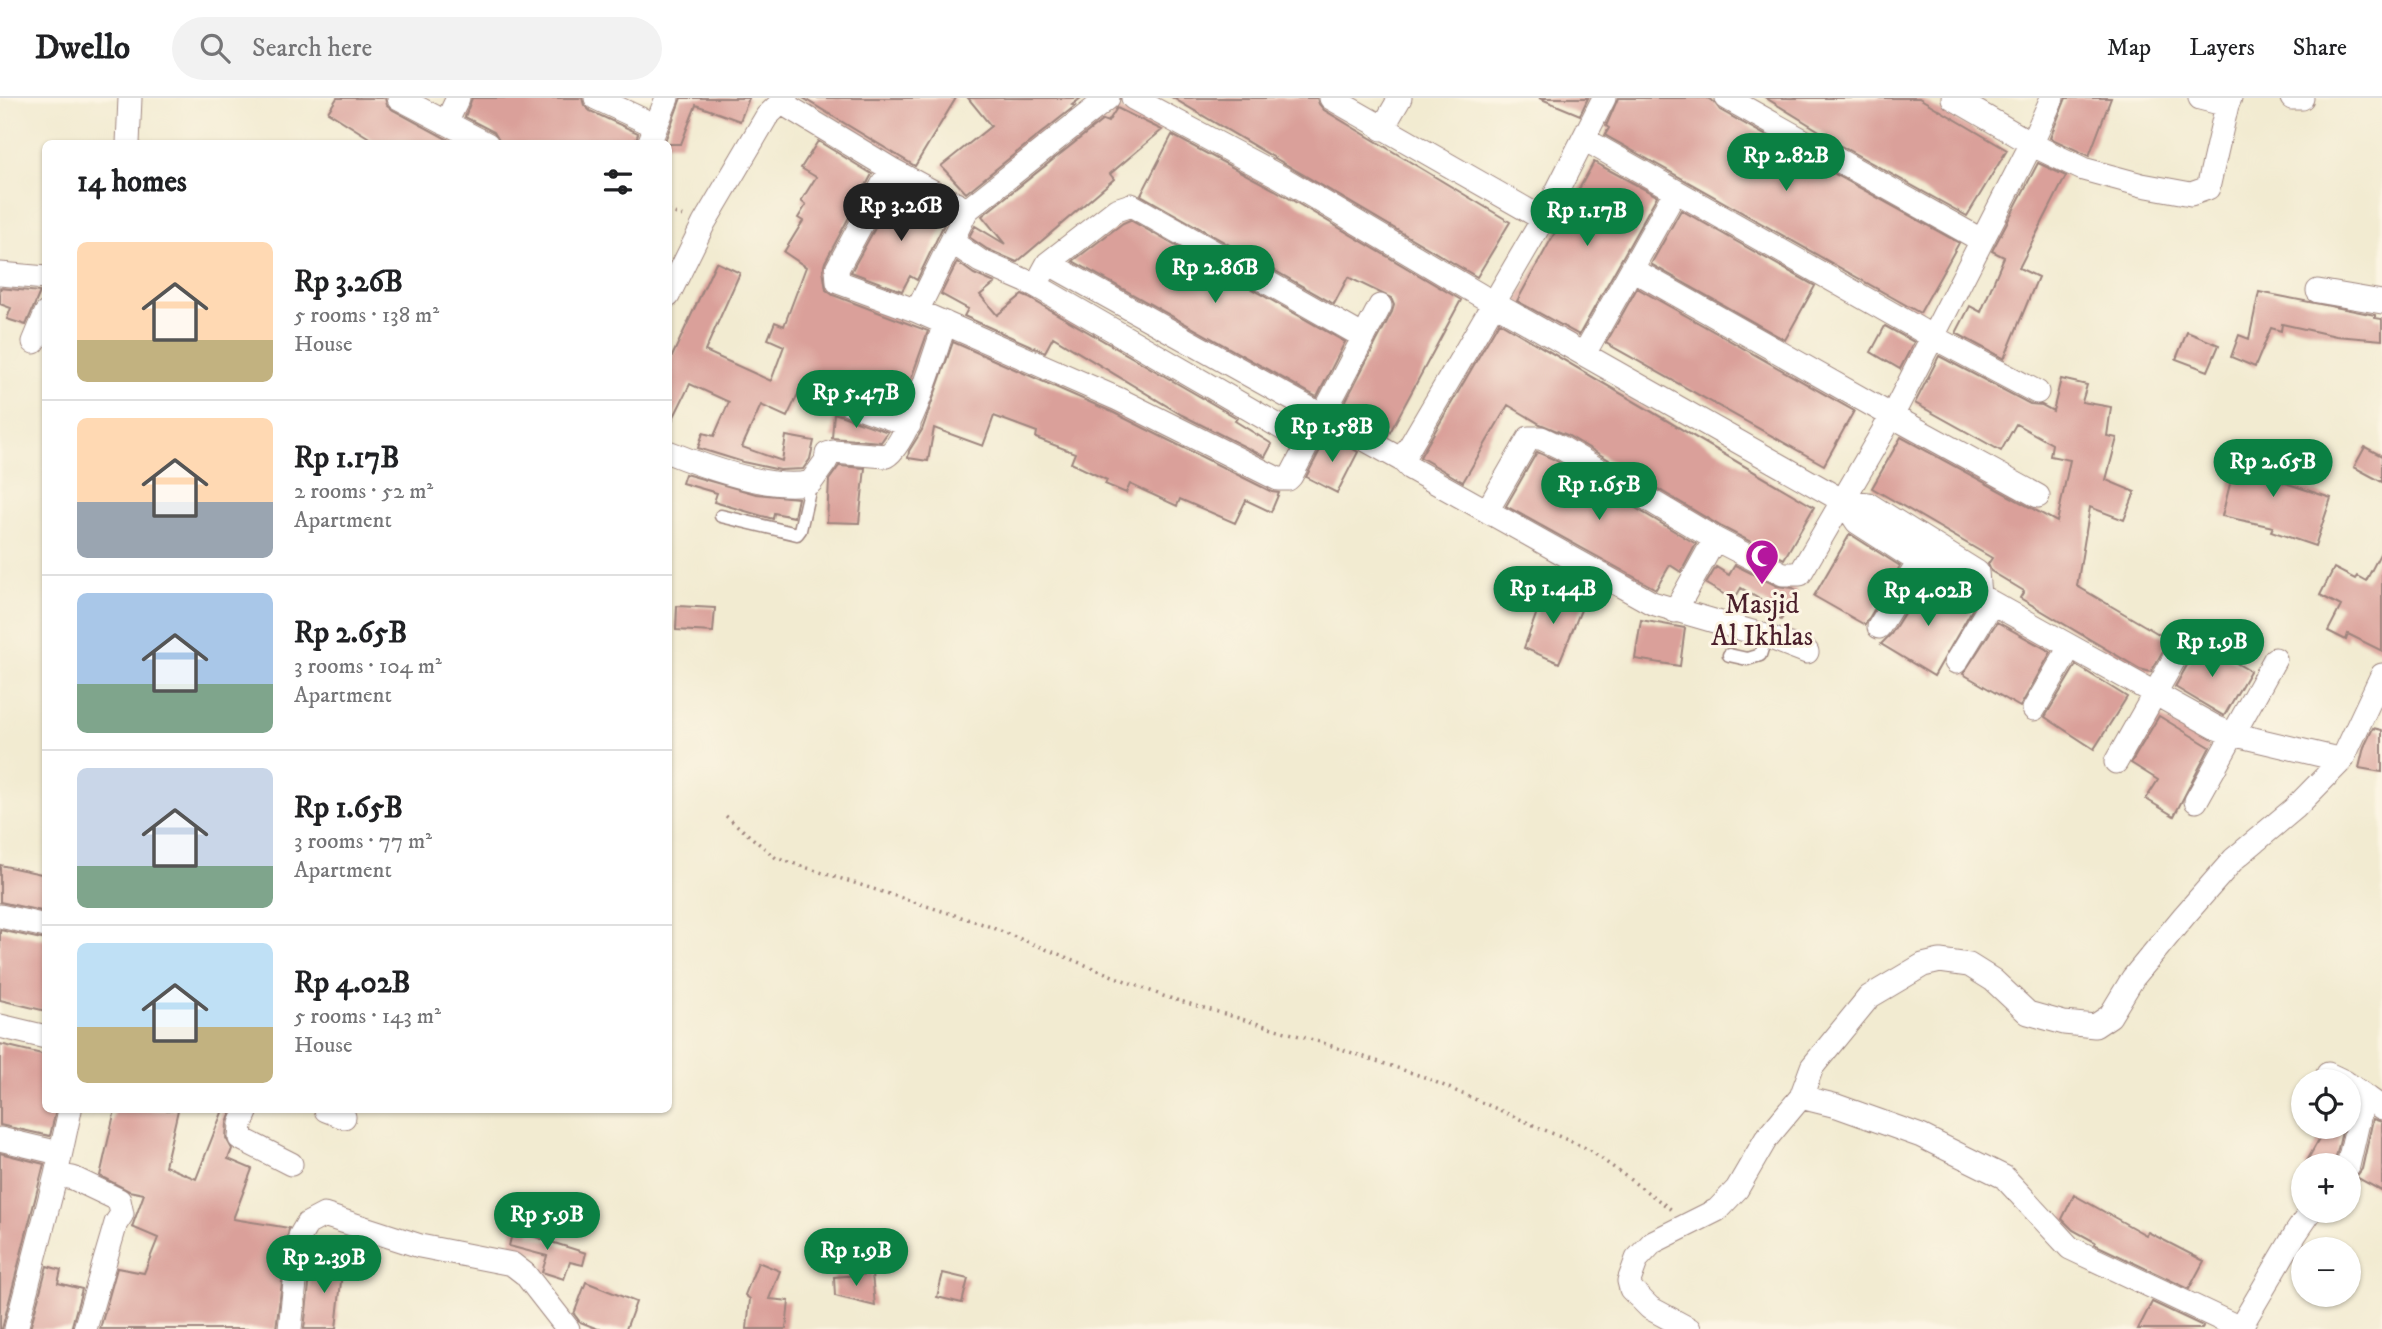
<!DOCTYPE html>
<meta charset="utf-8">
<style>
body{margin:0;font-family:"IM FELL DW Pica",serif;background:#f2f2f2;color:#202124;height:100vh;display:flex;flex-direction:column;font-size:26px;white-space:nowrap}
*{box-sizing:border-box;margin:0}
p{font-size:23px;color:#757577}
.icon{flex:none;width:38px;height:38px;fill:none;stroke:currentColor;stroke-width:2;stroke-linecap:round;stroke-linejoin:round}
.map{position:relative;flex:1;overflow:hidden}
.panel{position:absolute;left:42px;top:42px;width:630px;height:973px;display:flex;flex-direction:column;background:#fff;border-radius:10px;box-shadow:0 2px 5px #0004}
.panel>*{flex:none}
.tools{position:absolute;left:2291px;top:971px;display:grid;gap:14px}
.tools a{display:grid;place-items:center;width:70px;height:70px;border-radius:50%;background:#fff;box-shadow:0 2px 5px #0004;font-size:35px}
.price{position:absolute;translate:-50% -60px;padding:0 16px;border-radius:24px;background:#0b8043;color:#fff;font-size:23px;line-height:46px;filter:drop-shadow(0 2px 4px #0008)}
.price::after{content:'';position:absolute;left:50%;top:42px;width:21px;height:16px;margin-left:-10px;background:inherit;clip-path:polygon(0 0,100% 0,50% 100%)}
.price.on{background:#222;color:#fff}
ul{padding:0;list-style:none}
li{display:flex;align-items:center;gap:21px;height:175px;padding:0 35px}
li+li{border-top:2px solid #e0e0e0}
li span{display:grid;place-items:center;flex:none;width:196px;height:140px;border-radius:10px;color:#555}
li>.icon{margin-inline-start:auto}
span .icon{width:84px;height:84px;fill:#fffc;stroke-width:1}
li b{font-size:30px}
h2{display:flex;justify-content:space-between;align-items:center;height:84px;padding:0 35px;font-size:30px}
header{display:flex;align-items:center;gap:42px;box-sizing:border-box;height:98px;padding:0 35px;background:#fff;border-bottom:2px solid #e0e0e0}
header strong{font-size:33px}
nav{display:flex;gap:38px;margin-inline-start:auto;font-size:24px}
.search{width:490px;height:63px;background:#f2f2f2;display:flex;align-items:center;gap:18px;box-sizing:border-box;padding:0 24px;border-radius:38px;color:#757577;font-size:26px}
.map>svg:first-child{display:block}
</style>
<header>
<strong>Dwello</strong>
<div class="search"><svg class="icon" aria-label="search" viewBox="0 0 24 24"><circle cx="10" cy="10" r="6"/><path d="M15 15l6 6"/></svg>Search here</div>
<nav><a>Map</a><a>Layers</a><a>Share</a></nav>
</header>
<div class="map">
<svg width="2382" height="1231" viewBox="0 0 2382 1231">
<rect width="100%" height="100%" fill="#fcf5e5"/>
<filter id="ink" filterUnits="userSpaceOnUse"><feTurbulence type="fractalNoise" baseFrequency=".0143" numOctaves="2"/><feDisplacementMap in="SourceGraphic" scale="14" xChannelSelector="R" yChannelSelector="G"/><feConvolveMatrix kernelMatrix="1 2 1 2 8 2 1 2 1" color-interpolation-filters="sRGB"/></filter>
<filter id="wash" filterUnits="userSpaceOnUse"><feTurbulence type="fractalNoise" baseFrequency=".00686" numOctaves="4" result="noise"/><feDisplacementMap in="SourceGraphic" scale="28" xChannelSelector="R" yChannelSelector="G"/><feGaussianBlur stdDeviation="1.57" result="paint"/><feColorMatrix in="noise" values="0 0 0 0 0 0 0 0 0 0 0 0 0 0 0 0 0 1.4 0 .05"/><feComposite in="paint" operator="in"/></filter>
<g filter="url(#wash)">
<rect width="100%" height="100%" fill="#f2ebd1"/>
<g id="blocks">
<path fill="#daa09a" d="M337 0H385L387 7 393 12 456 46H379L328 14Z
M472 0H582L584 7 590 13 638 35 635 46H501L494 34 465 19Z
M681 0H749L740 23 696 7 681 46H664Z
M803 0H956L915 68Z
M968 0H1081L1072 7 1075 8 966 95 941 68 991 28Z
M1173 0H1317L1319 6 1324 12 1510 124 1477 179Z
M1539 0H1588L1580 17Z
M1618 0H1707L1714 4 1720 12 1959 145 1920 215 1605 37 1609 30 1606 28Z
M1766 0H1919L2007 52 1967 118 1825 39 1826 37Z
M2066 0H2111L2089 58 2050 40Z
M1117 10 1162 32 1110 76 1114 81 1017 164 987 151 969 139 975 128 1005 146 982 118 1103 22 1108 24Z
M1172 37 1275 92 1461 202 1388 338 1341 312 1392 214 1394 207 1391 200 1348 179 1334 206 1141 97Z
M818 43 872 76 825 164 823 172 826 192 833 197 928 233 901 309 815 280 807 284 803 293 800 292 787 319 761 307 742 349 782 363 786 338 814 343 810 361 803 371 780 372 743 364 698 350 703 335 714 338 729 304 690 286 668 331V267L716 164 740 175 705 253 771 283 784 248 768 241 775 224 784 228 806 169 784 154 803 123 798 120 806 107 801 103 816 79 801 70Z
M1594 64 1657 98 1579 237 1517 203Z
M2038 65 2066 78 2019 170 2038 179 2004 261 1956 235 1970 208 1981 214 2004 159 1992 153Z
M897 90 900 92 886 114 908 96 948 118 917 182 910 178 902 193 851 174Z
M1681 112 1815 188 1785 242 1651 166Z
M1130 122 1345 244 1317 299 1073 163 1123 125Z
M957 164 974 176 995 185 980 197 997 217 1022 197 1029 200 1237 320 1235 323 1272 346 1265 359 1182 317 1053 239 1045 254 964 218 968 211 941 196Z
M0 190 40 194 26 227 7 221 11 210 0 206Z
M1637 190 1854 313 1824 367 1606 245Z
M2259 194 2375 217V220L2382 221V242L2336 238 2282 226 2281 233 2271 230 2255 269 2231 259 2239 237 2249 241Z
M1499 224 1814 409 1784 461 1722 429 1567 337 1540 326 1508 307 1463 384 1420 359Z
M1885 228 1914 244 1900 271 1871 254Z
M2187 234 2219 247 2208 273 2176 261Z
M953 244 1112 314 1272 394 1279 395 1271 414 1246 402 1235 425 1180 401 1177 408 1130 386 1126 395 1105 386 1107 382 1071 365 1075 355 1036 340 1037 334 994 318 983 348 934 330 928 363 908 360 909 353 922 332Z
M1939 258 2030 306 2042 307 2053 313 2061 281 2087 287 2082 304 2111 309 2107 338 2117 340 2106 382 2135 394 2124 422 2090 409 2077 488 2169 542 2151 574 2140 571 2020 500 2024 493 1991 473 1988 466 1992 460 1872 390 1901 339 2057 424 2070 362 2050 358 2052 346 2016 326 2001 353 1915 305Z
M834 315 888 334 881 344 832 340Z
M1328 337 1358 354 1337 395 1306 379Z
M2240 346 2273 353 2267 379 2331 400 2315 448 2271 433 2273 429 2222 418Z
M2365 349 2382 358V384L2354 369Z
M1537 354 1553 361 1696 446 1681 474 1670 467 1656 491 1506 408Z
M839 368 865 370 859 425 827 424 829 382Z
M685 376 756 396 798 400 794 419 774 415 773 421 714 404 717 395 682 385Z
M1850 436 1900 468 1865 527 1814 498Z
M2382 452V553L2348 536 2346 542 2328 533 2341 508 2320 497 2334 470 2355 481 2357 478 2366 483Z
M1735 467 1777 488 1793 490 1798 493 1781 522 1765 513 1769 507 1741 490 1734 502 1706 486 1716 469 1729 477Z
M1924 483 1973 510 1934 578 1881 546 1891 536Z
M1545 492 1583 507 1559 565 1524 550Z
M677 508 715 510 713 534 676 532Z
M1641 522 1685 530 1680 568 1635 561Z
M1997 524 2051 554 2020 609 1963 576Z
M2200 544 2250 573 2224 618 2175 589Z
M2076 567 2127 599 2094 651 2045 619Z
M2159 618 2210 649 2174 718 2146 701 2158 682 2131 665Z
M2373 630 2382 632V674L2359 670 2364 649Z
M0 767 46 777V814L0 804Z
M0 832 46 842V913L0 902Z
M0 946 46 957V1012H56L50 1038 0 1027Z
M115 1012H178L165 1068 196 1081 223 1012H232L227 1025 226 1040 232 1051 228 1061 252 1071 233 1121 289 1130 276 1231H100L117 1170 144 1175 158 1140 132 1129 144 1096 129 1093 100 1078Z
M2373 1021 2382 1024V1093L2356 1079 2362 1071Z
M2326 1029H2343L2334 1068H2304Z
M0 1055 44 1066 2 1231H0Z
M2074 1097 2146 1137 2148 1134 2204 1163 2189 1191 2094 1146 2095 1144 2073 1132 2062 1121Z
M514 1127 531 1131 529 1137 586 1155 583 1167 570 1164 564 1181 542 1174 547 1158 509 1148Z
M312 1161 343 1164 336 1231H304Z
M758 1164 780 1173 769 1201 789 1203 786 1231H747L750 1201 745 1197Z
M47 1168 61 1172 58 1185 82 1191 71 1231H30Z
M943 1175 968 1181 962 1205 937 1199Z
M872 1176 875 1208 835 1198 834 1179Z
M586 1184 636 1204 626 1231H598L580 1224 574 1216Z
M2152 1204 2203 1228 2202 1231H2138Z"/>
</g>
</g>
<g filter="url(#ink)">
<use href="#blocks" fill-opacity="0" stroke="#9e857e" stroke-width="2"/>
<g fill="none" stroke-linecap="round" stroke-linejoin="round">
<g stroke="#9e857e" stroke-width="15">
<path id="lane" d="M721 418 797 436 800 432 811 384
M1729 557 1747 561 1760 557 1766 538"/>
</g>
<g stroke="#9e857e" stroke-width="25">
<path id="street" d="M399 0 487 46
M596 0 656 28
M1133 0 1282 80 1495 206 1843 403 1868 406 1977 474 1979 497
M1331 0 1543 121
M1727 0 1981 142
M1953 0 2043 52 2083 71 2142 87 2191 96 2208 90 2227 7
M2200 0 2227 7 2230 0
M2292 0H2302
M782 5 891 71 967 112
M446 25 458 0
M1382 31 1400 0
M1584 41 1933 239 2037 294
M128 46 130 0
M649 46 667 0
M891 71 837 171 838 184 917 213 1118 301 1278 381H1288L1291 378 1380 208
M952 144 980 163 1035 187 1308 345
M1048 165 1402 362 1410 370 1652 505 1766 538 1807 554
M1632 171 1892 318 2038 398
M0 176 46 180
M1042 176 1048 165 1116 112 1131 107 1364 239
M2318 193 2382 204
M668 198 704 125 767 18 786 0
M917 213 967 112 1108 0
M34 244 46 215
M1584 256 1675 94
M817 294 909 327
M668 354C703 368 775 394 811 384L826 363 827 356 833 354 886 358C908 347 936 252 945 225
M1402 362 1543 121 1604 0
M1843 403 1857 424 1919 464 2217 630 2232 636 2342 662
M1487 413 1529 340H1541L1560 349 1715 441 1783 476H1800L1892 318 2032 45 2052 0
M1675 513 1715 441
M1879 529 1919 464
M1956 564 1992 505
M2034 611 2070 549
M2116 664 2189 535
M2196 703 2275 561
M0 818 46 828
M0 928 46 939
M2328 976 2345 984
M2348 986 2368 1000
M1801 999 1812 969 1869 899 1923 867 1940 863 1969 867 1993 882 2028 915 2064 925 2095 928 2110 918 2133 880 2184 818 2234 761 2295 710 2342 662 2382 577
M247 1012 241 1026 240 1040 291 1066
M326 1012 344 1019
M0 1041 59 1055
M2348 1068 2361 1011 2368 1000 2382 1010
M56 1077 73 1080 119 1102 122 1116 116 1125 85 1231
M2240 1230 2296 1135 2311 1113
M16 1231 56 1077 70 1012
M290 1231 300 1138 307 1126 324 1117 420 1148 512 1166 525 1176 568 1231
M1689 1231 1650 1210 1631 1191 1629 1183 1637 1161 1653 1144 1717 1112 1737 1091 1766 1041 1801 999 1837 1008 1921 1038 2004 1079 2070 1150 2242 1231"/>
</g>
<path stroke="#9e857e" stroke-width="3.5" stroke-dasharray="2 5" stroke-linecap="butt" d="M668 113 686 119
M726 718 776 760 983 826 1163 898 1320 944 1424 979 1588 1051 1672 1112"/>
<use href="#lane" stroke="#fff" stroke-width="12"/>
<use href="#street" stroke="#fff" stroke-width="23"/>
</g>
</g>
<defs>
<g id="mosque-pin" transform="scale(1.75)"><path d="M0 17L-7.5 6A9.5 9.5 0 1 1 7.5 6Z" fill="#b5179e" stroke="#fcf5e5"/><path d="M3.5-4.9A6 6 0 1 0 3.5 4.9A5 5 0 1 1 3.5-4.9Z" fill="#fff"/></g>
</defs>
<g fill-rule="evenodd">
<use href="#mosque-pin" x="1762" y="458"/>
</g>
<g text-anchor="middle" stroke-width="6" stroke-linejoin="round" paint-order="stroke">
<g font-size="28" fill="#4a1f2b" stroke="#fcf5e5">
<text x="1762" y="515">Masjid<tspan x="1762" dy="32">Al Ikhlas</tspan></text>
</g>
</g>
</svg>
<div class="tools">
<a><svg class="icon" aria-label="locate" viewBox="0 0 24 24"><circle cx="12" cy="12" r="6"/><path d="M12 2v4M12 18v4M2 12h4M18 12h4"/></svg></a>
<a>+</a>
<a>−</a>
</div>
<b class="price" style="left:1786px;top:95px">Rp 2.82B</b>
<b class="price on" style="left:901px;top:145px">Rp 3.26B</b>
<b class="price" style="left:1587px;top:150px">Rp 1.17B</b>
<b class="price" style="left:1215px;top:207px">Rp 2.86B</b>
<b class="price" style="left:856px;top:332px">Rp 5.47B</b>
<b class="price" style="left:1332px;top:366px">Rp 1.58B</b>
<b class="price" style="left:2273px;top:401px">Rp 2.65B</b>
<b class="price" style="left:1599px;top:424px">Rp 1.65B</b>
<b class="price" style="left:1553px;top:528px">Rp 1.44B</b>
<b class="price" style="left:1928px;top:530px">Rp 4.02B</b>
<b class="price" style="left:2212px;top:581px">Rp 1.9B</b>
<b class="price" style="left:547px;top:1154px">Rp 5.9B</b>
<b class="price" style="left:856px;top:1190px">Rp 1.9B</b>
<b class="price" style="left:324px;top:1197px">Rp 2.39B</b>
<section class="panel">
<h2>14 homes<svg class="icon" aria-label="filters" viewBox="0 0 24 24"><path d="M4 7h16M4 17h16"/><circle cx="9" cy="7" r="2"/><circle cx="15" cy="17" r="2"/></svg></h2>
<ul>
<li><span style="background:linear-gradient(#ffd9b3 70%,#c2b280 0)"><svg class="icon" aria-label="home" viewBox="0 0 24 24"><path d="M3 11l9-7 9 7M6 9v11h12V9"/></svg></span><div><b>Rp 3.26B</b><p>5 rooms · 138 m²</p><p>House</p></div></li>
<li><span style="background:linear-gradient(#ffd9b3 60%,#9aa5b1 0)"><svg class="icon" aria-label="home" viewBox="0 0 24 24"><path d="M3 11l9-7 9 7M6 9v11h12V9"/></svg></span><div><b>Rp 1.17B</b><p>2 rooms · 52 m²</p><p>Apartment</p></div></li>
<li><span style="background:linear-gradient(#a9c7e8 65%,#7fa58c 0)"><svg class="icon" aria-label="home" viewBox="0 0 24 24"><path d="M3 11l9-7 9 7M6 9v11h12V9"/></svg></span><div><b>Rp 2.65B</b><p>3 rooms · 104 m²</p><p>Apartment</p></div></li>
<li><span style="background:linear-gradient(#c9d6e8 70%,#7fa58c 0)"><svg class="icon" aria-label="home" viewBox="0 0 24 24"><path d="M3 11l9-7 9 7M6 9v11h12V9"/></svg></span><div><b>Rp 1.65B</b><p>3 rooms · 77 m²</p><p>Apartment</p></div></li>
<li><span style="background:linear-gradient(#bfe0f5 60%,#c2b280 0)"><svg class="icon" aria-label="home" viewBox="0 0 24 24"><path d="M3 11l9-7 9 7M6 9v11h12V9"/></svg></span><div><b>Rp 4.02B</b><p>5 rooms · 143 m²</p><p>House</p></div></li>
</ul>
</section>
</div>
